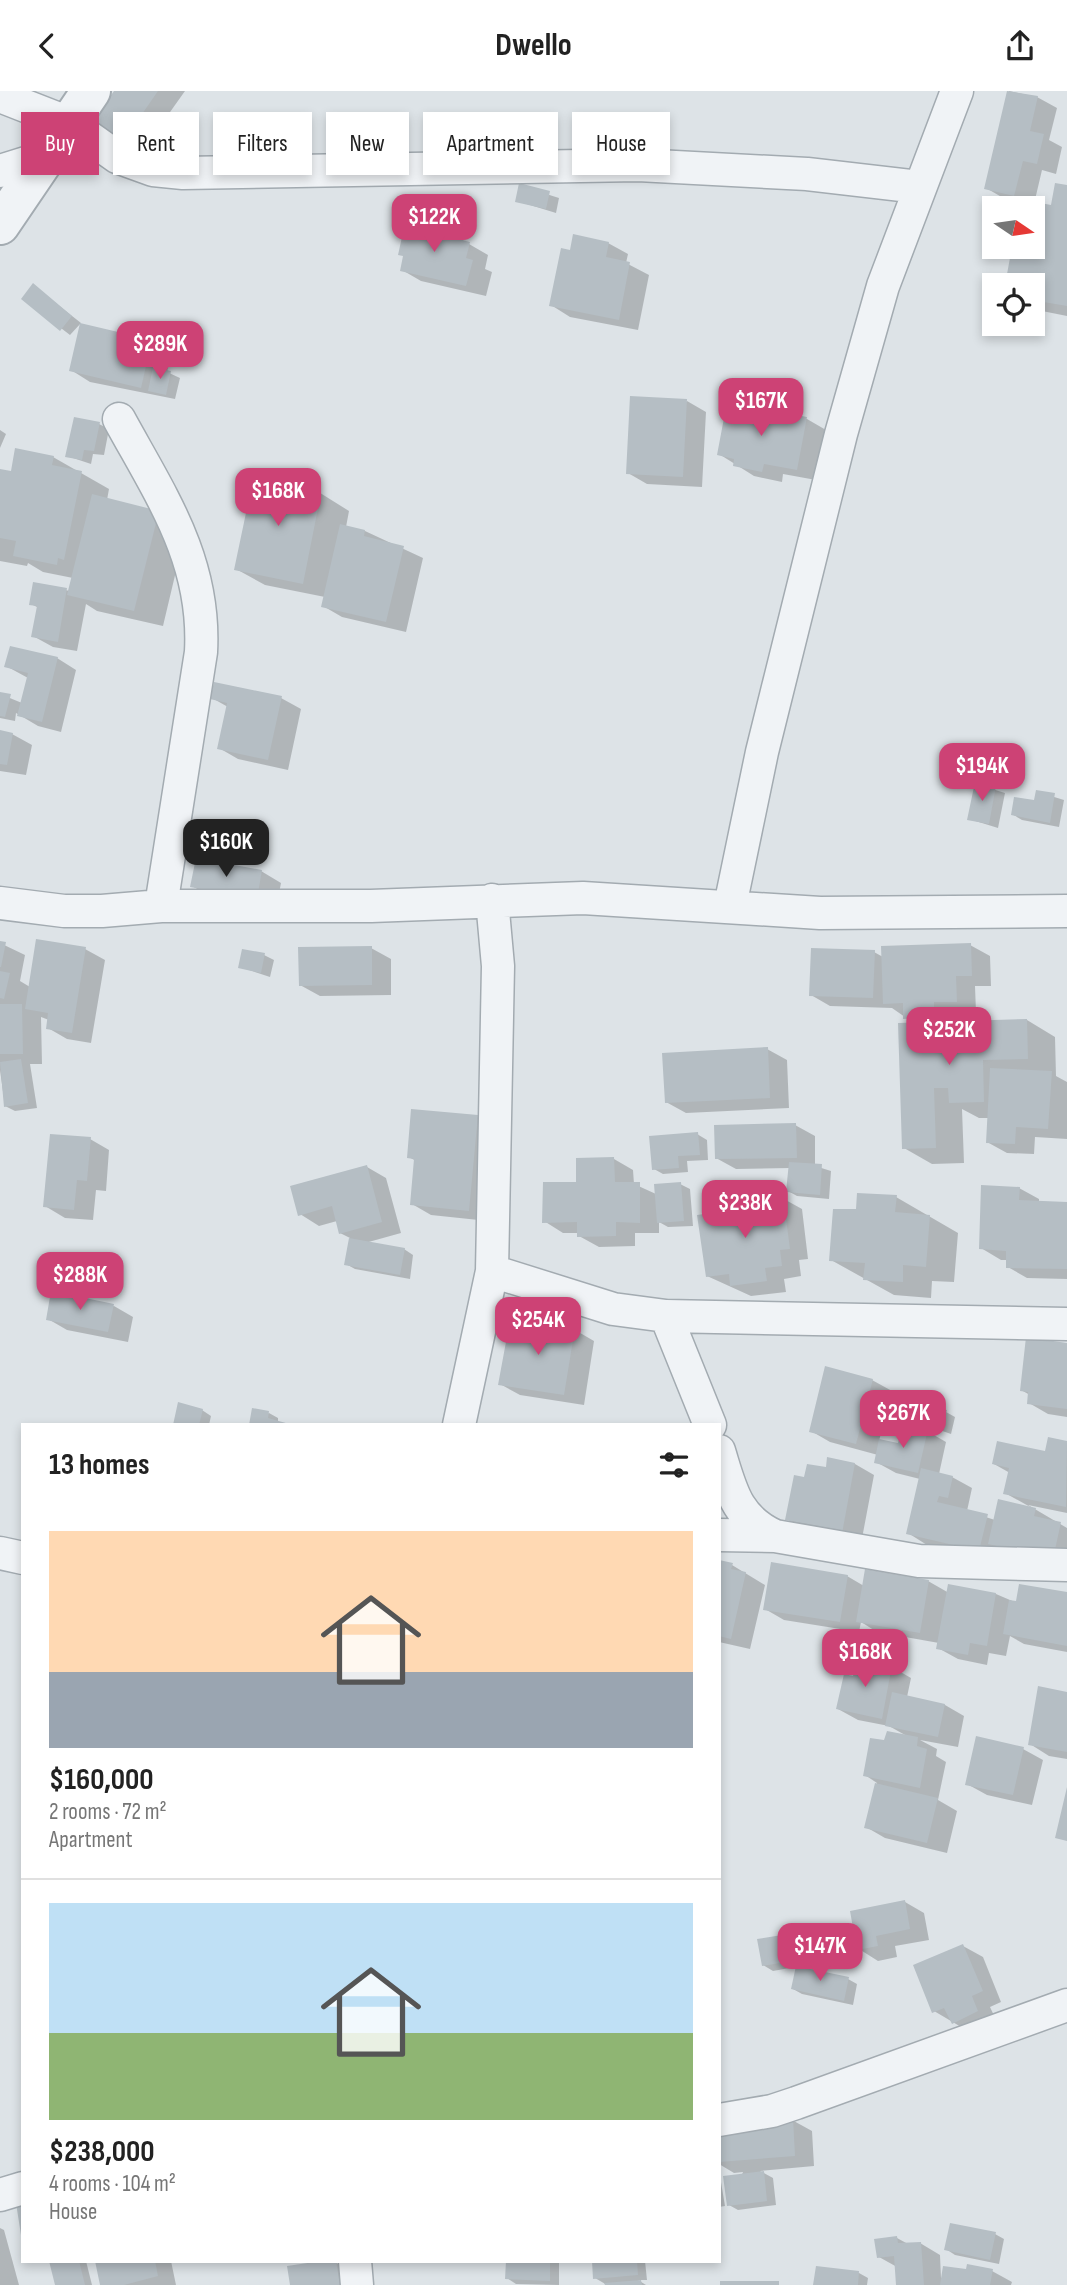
<!DOCTYPE html>
<meta charset="utf-8">
<style>
body{margin:0;font-family:"Sofia Sans Condensed",sans-serif;background:#f2f2f2;color:#222;height:100vh;display:flex;flex-direction:column;font-size:26px;white-space:nowrap}
*{box-sizing:border-box;margin:0}
p{font-size:23px;color:#767676}
.icon{flex:none;width:38px;height:38px;fill:none;stroke:currentColor;stroke-width:2;stroke-linecap:round;stroke-linejoin:round}
.map{position:relative;flex:1;overflow:hidden}
.sheet{position:absolute;left:21px;top:1332px;width:700px;height:840px;display:flex;flex-direction:column;background:#fff;border-radius:0px;box-shadow:0 4px 10px #0003}
.sheet>*{flex:none}
.hud{position:absolute;left:21px;top:21px;width:700px;height:63px;display:flex;gap:14px}
.needle{width:46px;rotate:103deg}
.controls{position:absolute;left:982px;top:105px;display:grid;gap:14px}
.controls a{display:grid;place-items:center;width:63px;height:63px;border-radius:0px;background:#fff;box-shadow:0 4px 10px #0003;font-size:35px}
.price{position:absolute;translate:-50% -60px;padding:0 16px;border-radius:14px;background:#cd4275;color:#fff;font-size:23px;line-height:46px;filter:drop-shadow(0 2px 4px #0008)}
.price::after{content:'';position:absolute;left:50%;top:42px;width:21px;height:16px;margin-left:-10px;background:inherit;clip-path:polygon(0 0,100% 0,50% 100%)}
.price.selected{background:#222;color:#fff}
ul{padding:0;list-style:none}
li{display:grid;align-content:center;gap:14px;height:371px;padding:0 28px}
li+li{border-top:2px solid #e0e0e0}
li span{display:grid;place-items:center;height:217px;border-radius:0px;color:#555}
li>.icon{margin-inline-start:auto}
span .icon{width:126px;height:126px;fill:#fffc;stroke-width:1}
li b{font-size:30px}
h2{display:flex;justify-content:space-between;align-items:center;height:84px;padding:0 28px;font-size:30px}
.chip{padding:0 24px;border-radius:0px;background:#fff;box-shadow:0 4px 10px #0003;font-size:24px;line-height:63px}
.chip.selected{background:#cd4275;color:#fff}
header{display:flex;justify-content:space-between;align-items:center;height:91px;padding:0 28px;background:#fff;font-size:32px;font-weight:700}
.map>svg:first-child{display:block}
</style>
<header><svg class="icon" aria-label="back" viewBox="0 0 24 24"><path d="M15 5l-7 7 7 7"/></svg>Dwello<svg class="icon" aria-label="share" viewBox="0 0 24 24"><path d="M12 15V3M7 8l5-5 5 5M5 13v7h14v-7"/></svg></header>
<div class="map">
<svg width="1067" height="2194" viewBox="0 0 1067 2194">
<rect width="100%" height="100%" fill="#dde3e7"/>
<path fill="#0003" d="M116 0H185L158 38 174 49 157 72 138 61Z
M1009 0 1037 6 1057 17 1049 49 1062 56 1056 83 1042 79 1034 113 1053 116 1067 95V225L1032 218V194H1007L1014 156H1032V117H1021L1022 112 1005 108 986 97Z
M521 95 559 107 556 122 517 110Z
M443 138 488 164 485 178 492 181 486 205 421 190 402 179Z
M608 152 628 163 626 172 649 184 638 239 570 226 551 214 571 161Z
M34 195 81 232 70 244 23 208Z
M81 234 152 251 171 262 167 281 180 287 175 308 90 291 71 279Z
M687 310 706 321 702 396 647 393 628 382Z
M729 313 807 328 826 339 816 389 783 383 782 391 754 385 719 363Z
M99 333 109 338 104 364 93 363 91 373 67 365Z
M0 339 6 343 0 357Z
M53 366 109 398 107 409 186 438 163 535 97 520 86 513 77 560 53 556 33 545 39 517 31 513 35 493 70 500 73 487 43 481 28 472 27 475 0 470V379L13 382Z
M301 390 349 420 346 436 365 440 423 467 406 541 342 526 323 515 325 506 265 494 236 478Z
M57 567 76 579 61 641 38 635 16 622 15 630 0 627V603L22 612 28 587 6 575Z
M212 607H281L301 618 288 679 238 668 219 657 228 616Z
M0 641 12 643 32 654 26 684 0 680Z
M976 693 1005 702 998 737 969 728Z
M1038 701 1064 709 1059 736 1022 729 1012 723 1036 711Z
M261 780 281 792 276 818 212 806 192 795Z
M0 852 25 864 20 890 30 896 85 858 105 869 91 952 67 948 48 937 49 929 41 926 42 973H30L37 1017 15 1020 5 1015 0 979Z
M970 854 990 865 991 895H975L976 921H953V932L1027 929 1055 946 1056 985 1067 991V1048L1035 1046 1034 1063 1007 1062 987 1051 989 1027H979L962 1018 964 1072 932 1073 904 1057 915 933 892 917 830 915 811 904 874 861 883 866Z
M371 857 391 868V904L320 905 300 894Z
M264 864 274 869 270 886 240 876Z
M767 958 787 969 789 1017 686 1022 666 1011Z
M477 1025 497 1036 488 1130 431 1124 412 1113 416 1070 409 1066Z
M795 1034 815 1045V1075L831 1080 829 1108 797 1105 788 1100 790 1077 736 1078 716 1067Z
M697 1043 707 1049 708 1069 687 1070 688 1081 663 1083 654 1078Z
M90 1048 109 1059 106 1100 96 1099 93 1129 65 1127 45 1115Z
M614 1068 633 1079 634 1093 656 1103 680 1093 690 1098 693 1135 668 1136 659 1131V1142H635V1155L599 1156 579 1145V1142H563L544 1130 578 1093Z
M367 1076 386 1087 401 1142 365 1152 404 1158 413 1164 410 1188 355 1178 346 1173 350 1147 340 1142 337 1130 319 1135 300 1123Z
M1019 1097 1039 1108V1112L1067 1113V1188L1027 1187 1008 1176V1169H1001L981 1157Z
M896 1106 958 1142 954 1191 932 1190 931 1207 894 1204 831 1169 857 1120Z
M782 1107 802 1118 808 1168 799 1169 801 1185 784 1188 786 1201 751 1205 707 1185 748 1119Z
M114 1215 133 1226 128 1251 67 1239 48 1228Z
M522 1230 575 1239 594 1250 584 1314 520 1304 500 1293Z
M1067 1254V1326L1048 1323 1029 1312 1030 1304 1021 1299Z
M872 1289 892 1300 879 1350 900 1354 927 1340 946 1351 939 1383 952 1386 972 1397 967 1420 995 1429 1032 1417 1005 1402 1010 1382 994 1373 1046 1362 1049 1348 1067 1352V1422L1028 1414 1067 1437V1476L999 1470 927 1454 908 1442 920 1388 896 1382 876 1371 878 1364 830 1351 811 1340Z
M202 1319 211 1325 209 1334H175Z
M946 1321 955 1326 951 1343 925 1334Z
M269 1322 278 1327V1331L251 1334Z
M829 1368 855 1373 874 1384 860 1458 806 1439 787 1428 806 1389 827 1378Z
M719 1471 732 1474 765 1494 750 1558 719 1551Z
M847 1485 864 1495 928 1490 949 1502 996 1503 1017 1512 1067 1503V1561L1024 1553 1010 1545 1006 1565 989 1562 987 1574 958 1568 938 1557 939 1552 877 1541 861 1531 859 1541 784 1529 765 1518Z
M892 1576 911 1587 907 1606 945 1614 964 1625 958 1656 920 1649 937 1658 936 1665 946 1671 938 1709 957 1720 947 1762 885 1747 866 1736 877 1692 865 1684 886 1651 905 1644 889 1635 858 1629 838 1618 854 1587Z
M1067 1603V1668L1049 1665 1030 1653Z
M1023 1658 1043 1669 1032 1714 987 1704 967 1693Z
M905 1811 924 1822 929 1849 895 1855 897 1866 878 1870 859 1858Z
M781 1846 791 1851 795 1876 773 1880 763 1874Z
M963 1855 983 1866 1001 1911 990 1916 997 1931 973 1943 934 1920Z
M848 1888 857 1893 853 1914 802 1903 793 1898Z
M792 2029 812 2040 814 2075 760 2080 773 2087 776 2114 738 2119 729 2114 743 2081 734 2082 719 2073V2035Z
M719 2079 725 2115 719 2116Z
M0 2137 4 2139 19 2194H0Z
M995 2143 1004 2148 999 2173 955 2164 946 2158Z
M897 2147 908 2153 920 2152 940 2164 941 2187 992 2180 1012 2191 1011 2194H898L897 2176 879 2166Z
M50 2170H86L92 2194H57Z
M97 2170H171L176 2194H102Z
M332 2170 355 2181 357 2194H292Z
M508 2170H555L559 2172V2194L516 2193 507 2187Z
M594 2170H645L647 2189H638L646 2194H601H607L595 2187Z
M859 2182 868 2187 867 2194H815Z"/>
<path fill="#b5bec4" d="M114 0H158L140 26 155 36 137 63 92 31Z
M1007 0 1038 5 1030 40 1044 43 1037 73 1023 70 1014 105 984 98Z
M519 92 550 100 546 118 515 111Z
M1055 92 1067 94V215L1032 209V194H1005L1012 156H1032V117H1019L1020 108 1051 114Z
M406 128 444 136 442 144 470 151 466 167 473 169 466 195 400 180 403 165 398 164Z
M573 143 609 151 606 166 630 171 619 229 549 215 561 157 570 159Z
M33 192 72 225 60 240 21 208Z
M80 232 152 249 141 297 69 280Z
M153 276 171 280 166 304 148 300Z
M630 305 687 308 683 386 626 383Z
M727 311 807 326 797 379 764 373 762 381 733 375 734 368 717 364Z
M74 326 100 331 94 360 84 359 82 369 65 366Z
M15 357 54 365 52 374 82 380 64 469 58 467 57 474 13 465 16 450 0 447V378L11 380Z
M255 379 302 389 301 398 321 402 303 493 234 479Z
M92 403 159 420 134 520 67 504Z
M340 433 365 439 364 445 404 455 386 531 321 516Z
M33 491 67 497 58 551 31 546 37 515 29 514Z
M10 555 58 566 42 631 17 625 28 582 4 576Z
M214 591 282 605 268 669 217 658 227 612 210 608Z
M0 601 11 603 5 626 0 625Z
M0 639 13 642 7 674 0 673Z
M975 691 996 695 989 733 967 729Z
M1036 699 1055 702 1050 732 1011 724 1014 706 1034 709Z
M196 767 262 779 257 808 190 796Z
M36 848 86 856 72 942 46 938 48 922 25 918Z
M0 850 6 851 1 876H0Z
M971 852 972 885H956L957 911H934V926L903 928V912L883 913 881 855Z
M372 855V894L299 895 298 856Z
M811 857 875 859 873 907 809 905Z
M242 858 265 862 261 882 238 877Z
M0 880 10 882 4 908 0 907Z
M0 913H22L23 963H0Z
M1027 928 1028 968 983 969 984 1011 949 1012 948 997H934L936 1057 902 1058 898 932Z
M768 956 770 1007 665 1012 662 962Z
M21 968 28 1012 4 1016 0 971Z
M990 977 1052 980 1048 1038 1016 1036 1015 1053 986 1052Z
M411 1018 478 1024 469 1120 410 1114 414 1068 407 1067Z
M796 1032 797 1067 715 1068 714 1034Z
M698 1041 700 1064 678 1065 679 1077 652 1079 649 1045Z
M50 1043 91 1046 87 1090 77 1089 74 1119 43 1116Z
M614 1066 615 1091H640V1132L616 1131V1145L577 1146V1131L542 1132 543 1091H576V1067Z
M789 1071 822 1073 820 1104 786 1101Z
M367 1074 382 1131 339 1143 332 1115 298 1125 290 1095Z
M681 1091 684 1130 657 1132 654 1093Z
M981 1094 1020 1096 1019 1109 1067 1111V1178L1006 1177V1160L979 1158Z
M857 1102 897 1104 895 1121 930 1124 926 1176 903 1174V1191L863 1189 865 1172 829 1170 833 1118H856Z
M783 1105 790 1158 780 1159 782 1175 765 1177 767 1190 730 1195 729 1183 706 1186 697 1124 746 1117V1109Z
M349 1147 405 1157 400 1184 344 1174Z
M51 1200 114 1213 108 1241 46 1229Z
M521 1228 575 1237 564 1304 498 1294 508 1240 518 1242Z
M1026 1246 1067 1252V1318L1027 1313 1028 1301 1020 1300Z
M825 1275 873 1288 856 1353 809 1341Z
M178 1311 203 1318 199 1334H173Z
M927 1315 947 1319 942 1339 923 1335Z
M252 1317 269 1320 268 1327 293 1334H249Z
M903 1333 928 1338 918 1382 874 1372 879 1348 898 1352Z
M1048 1346 1067 1350 1066 1416 1003 1403 1009 1377 992 1373 997 1350 1045 1360Z
M827 1366 855 1372 841 1448 817 1443 819 1435 785 1429 794 1384 804 1386 807 1373 826 1376Z
M921 1377 953 1385 948 1407 939 1405 937 1411 988 1423 979 1460 906 1443Z
M998 1408 1036 1417 1034 1425 1061 1431 1053 1468 988 1453Z
M719 1469 733 1472 731 1478 746 1481 731 1548 719 1545Z
M771 1471 848 1484 840 1531 763 1519Z
M865 1478 929 1489 920 1542 856 1531Z
M948 1493 996 1502 987 1555 970 1552 968 1564 936 1558Z
M1019 1493 1067 1501V1555L1003 1543 1009 1509 1016 1510Z
M856 1567 892 1574 882 1628 836 1618 844 1583 853 1585Z
M1038 1595 1067 1601V1661L1028 1654Z
M892 1601 945 1613 938 1646 885 1635Z
M887 1640 918 1646 917 1655 927 1658 920 1697 863 1685 870 1647 884 1649Z
M976 1645 1024 1656 1013 1704 965 1694Z
M875 1692 938 1707 927 1752 864 1737Z
M1067 1696V1750L1055 1747Z
M905 1809 910 1838 876 1845 878 1855 857 1859 850 1820Z
M782 1844 786 1871 762 1875 757 1848Z
M963 1853 983 1900 972 1905 978 1920 952 1933 944 1917 932 1922 913 1874Z
M796 1875 849 1886 844 1910 791 1898Z
M793 2027 795 2065 719 2071V2034Z
M764 2080 767 2110 727 2115 723 2085Z
M23 2111V2144H21L16 2112Z
M950 2132 996 2141 990 2169 944 2159Z
M897 2145 898 2152 921 2151 924 2194H896L894 2165 877 2167 874 2148Z
M49 2170H79L85 2194H55Z
M95 2170H155L158 2185 124 2194H100Z
M321 2170H336L340 2194H290L287 2175Z
M506 2170H550V2190L505 2188Z
M592 2170H637L638 2184 593 2188Z
M967 2173 993 2178 990 2194H940L943 2175 966 2178Z
M816 2175 859 2180 858 2194H813Z
M641 2189 642 2194H605L604 2192Z
M720 2190H779V2194H720Z"/>
<g fill="none" stroke-linecap="round" stroke-linejoin="round">
<g stroke="#a3abb1" stroke-width="35">
<path id="minor" d="M0 5 69 32 117 66 153 79 183 82 638 74 807 83 919 96
M0 80 45 66
M119 328C161 405 206 469 201 561L161 815
M0 812 64 820H102L161 815H371L583 807 820 822 1067 820
M730 815 762 661 841 343 883 195 957 0
M492 1180 613 1218 666 1225 710 1334
M666 1225 1067 1233
M459 1334 492 1180 498 875 492 809
M719 1360C731 1399 736 1427 775 1445L919 1470 1067 1474
M719 1444 775 1445
M0 1462 23 1467
M719 2029 772 2020 796 2012 1067 1914
M0 2104 23 2097
M355 2170 357 2194"/>
</g>
<g stroke="#a3abb1" stroke-width="42">
<path id="tertiary" d="M0 134 91 0"/>
</g>
<use href="#minor" stroke="#f0f3f6" stroke-width="32"/>
<use href="#tertiary" stroke="#f0f3f6" stroke-width="38"/>
</g>
</svg>
<div class="controls">
<a><svg class="needle" viewBox="-14 -14 28 28"><path d="M0-13l5 13h-10z" fill="#e53935"/><path d="M0 13l5-13h-10z" fill="#767676"/></svg></a>
<a><svg class="icon" aria-label="locate" viewBox="0 0 24 24"><circle cx="12" cy="12" r="6"/><path d="M12 2v4M12 18v4M2 12h4M18 12h4"/></svg></a>
</div>
<b class="price" style="left:434px;top:163px">$122K</b>
<b class="price" style="left:160px;top:290px">$289K</b>
<b class="price" style="left:761px;top:347px">$167K</b>
<b class="price" style="left:278px;top:437px">$168K</b>
<b class="price" style="left:982px;top:712px">$194K</b>
<b class="price selected" style="left:226px;top:788px">$160K</b>
<b class="price" style="left:949px;top:976px">$252K</b>
<b class="price" style="left:745px;top:1149px">$238K</b>
<b class="price" style="left:80px;top:1221px">$288K</b>
<b class="price" style="left:538px;top:1266px">$254K</b>
<b class="price" style="left:903px;top:1359px">$267K</b>
<b class="price" style="left:865px;top:1598px">$168K</b>
<b class="price" style="left:820px;top:1892px">$147K</b>
<div class="hud">
<a class="chip selected">Buy</a>
<a class="chip">Rent</a>
<a class="chip">Filters</a>
<a class="chip">New</a>
<a class="chip">Apartment</a>
<a class="chip">House</a>
</div>
<section class="sheet">
<h2>13 homes<svg class="icon" aria-label="filters" viewBox="0 0 24 24"><path d="M4 7h16M4 17h16"/><circle cx="9" cy="7" r="2"/><circle cx="15" cy="17" r="2"/></svg></h2>
<ul>
<li><span style="background:linear-gradient(#ffd9b3 65%,#9aa5b1 0)"><svg class="icon" aria-label="home" viewBox="0 0 24 24"><path d="M3 11l9-7 9 7M6 9v11h12V9"/></svg></span><div><b>$160,000</b><p>2 rooms · 72 m²</p><p>Apartment</p></div></li>
<li><span style="background:linear-gradient(#bfe0f5 60%,#8fb573 0)"><svg class="icon" aria-label="home" viewBox="0 0 24 24"><path d="M3 11l9-7 9 7M6 9v11h12V9"/></svg></span><div><b>$238,000</b><p>4 rooms · 104 m²</p><p>House</p></div></li>
</ul>
</section>
</div>
